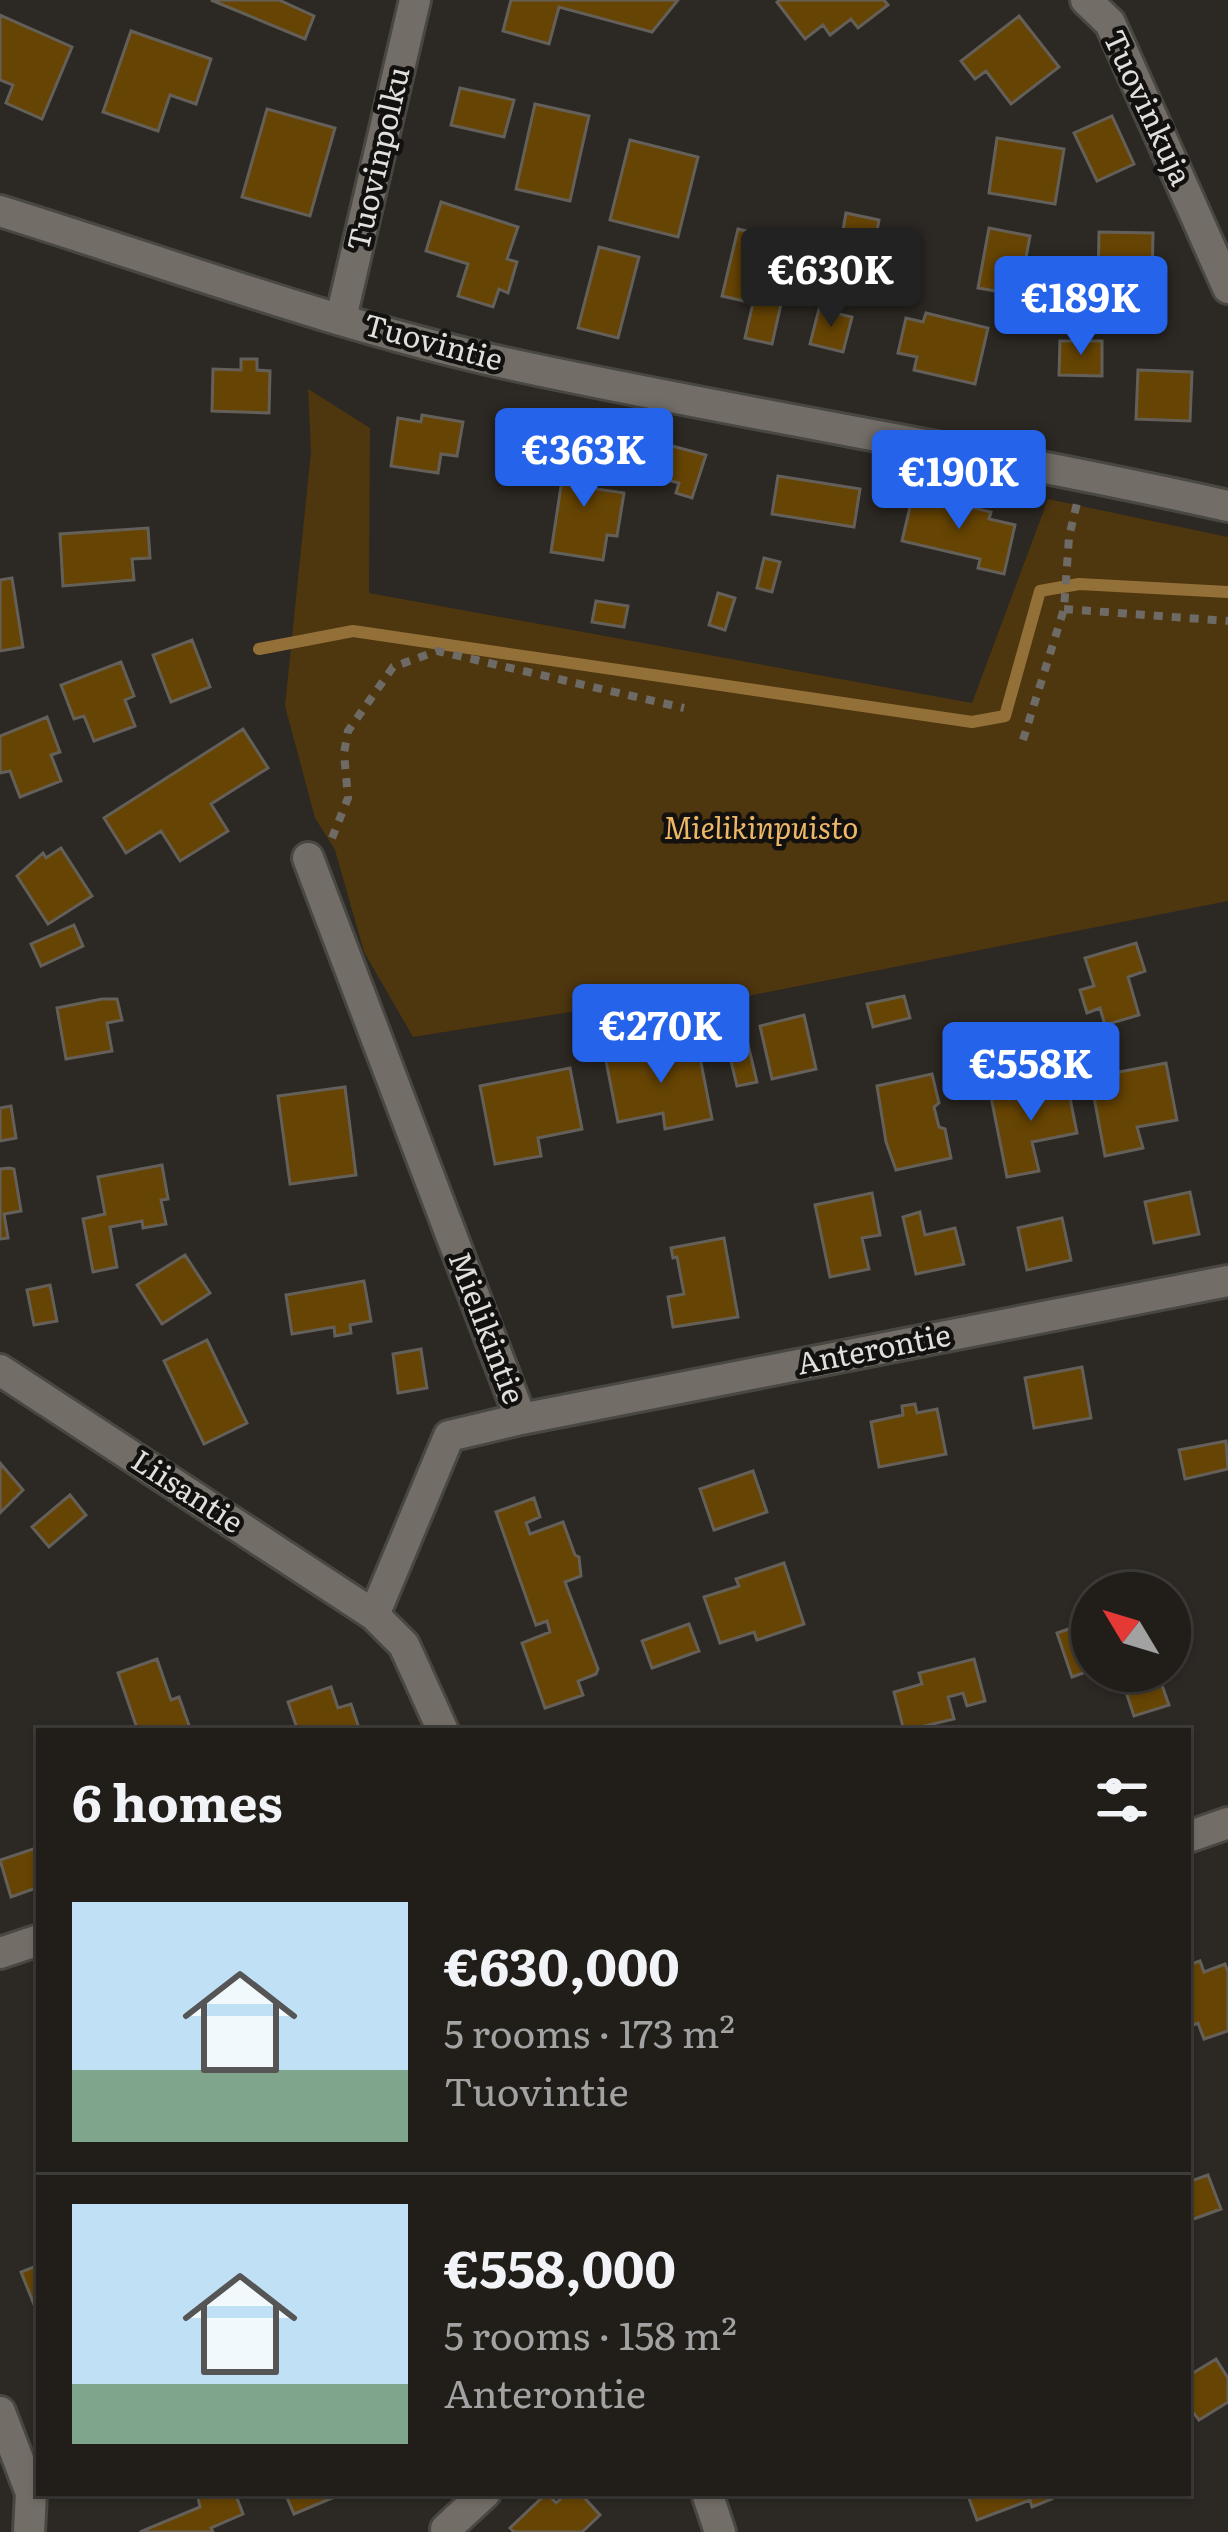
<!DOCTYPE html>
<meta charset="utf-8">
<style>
body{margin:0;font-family:Literata,serif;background:#2d2b27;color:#f1f3f6;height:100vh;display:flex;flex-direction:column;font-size:45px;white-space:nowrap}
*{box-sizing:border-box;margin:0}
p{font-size:39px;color:#a2a2a2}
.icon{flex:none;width:66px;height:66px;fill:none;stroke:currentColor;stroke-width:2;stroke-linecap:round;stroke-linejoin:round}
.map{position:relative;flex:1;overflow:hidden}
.side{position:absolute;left:36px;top:1728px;width:1155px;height:768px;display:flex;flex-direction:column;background:#211e1a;border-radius:0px;box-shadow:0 3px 9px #0004,0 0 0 3px #3e3c39}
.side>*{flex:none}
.needle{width:78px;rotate:308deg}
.fabs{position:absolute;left:1071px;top:1572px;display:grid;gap:24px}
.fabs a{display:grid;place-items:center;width:120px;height:120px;border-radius:50%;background:#211e1a;box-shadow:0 3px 9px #0004,0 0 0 3px #3e3c39;font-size:60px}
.price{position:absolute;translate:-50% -102px;padding:0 27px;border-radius:12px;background:#2563eb;color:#fff;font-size:39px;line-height:78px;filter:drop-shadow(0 3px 6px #0008)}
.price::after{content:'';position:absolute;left:50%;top:72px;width:36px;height:27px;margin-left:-18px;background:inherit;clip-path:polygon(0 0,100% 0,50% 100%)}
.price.on{background:#222;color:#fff}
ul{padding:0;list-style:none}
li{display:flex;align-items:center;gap:36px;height:300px;padding:0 36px}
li+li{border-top:3px solid #3e3c39}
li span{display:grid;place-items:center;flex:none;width:336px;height:240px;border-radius:0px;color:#555}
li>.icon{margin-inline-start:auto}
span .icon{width:144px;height:144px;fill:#fffc;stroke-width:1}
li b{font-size:51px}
h2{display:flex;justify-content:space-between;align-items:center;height:144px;padding:0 36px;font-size:51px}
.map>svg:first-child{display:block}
</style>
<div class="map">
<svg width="1228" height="2532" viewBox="0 0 1228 2532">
<rect width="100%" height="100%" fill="#2c2823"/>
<path fill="#4e360f" d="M308 389 370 428 369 593 972 703 1048 499 1228 537V901L637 1018 633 1002 413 1037 364 952 335 850 315 818 285 706 311 451Z"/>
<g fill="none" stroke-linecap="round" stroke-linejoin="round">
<path stroke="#947039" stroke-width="12" d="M259 649 353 631 972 722 1005 716 1040 591 1079 584 1228 592"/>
</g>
<path fill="#664403" stroke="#646059" stroke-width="3" d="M211 0H279L314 16 305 39Z
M511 0H678L652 32 559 7 549 44 503 31Z
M780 0H884L888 5 858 28 851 19 830 35 823 25 805 39 777 2Z
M0 15 72 47 42 119 6 103 13 85 0 80Z
M1019 16 1059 67 1011 104 986 71 975 79 961 61Z
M131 31 211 59 196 104 170 95 158 131 103 112Z
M460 88 514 100 504 137 451 125Z
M535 104 589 116 570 201 516 189Z
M267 109 335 128 310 216 242 197Z
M1112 116 1134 164 1097 181 1074 133Z
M997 138 1064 149 1055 204 989 193Z
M630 140 698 157 678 237 610 220Z
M441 202 518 227 507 259 517 262 508 293 499 289 493 307 458 296 468 264 426 251Z
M846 213 879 220 875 241 884 243 881 261 872 260 869 274 836 269Z
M989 228 1030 236 1019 295 978 288Z
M738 229 795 242 772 344 745 338 753 303 722 296Z
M1099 232 1153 233 1152 284H1134V295H1117V284L1098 283Z
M599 247 639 257 618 338 578 328Z
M819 309 852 317 843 352 810 344Z
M926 313 988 328 975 384 914 370 917 357 898 353 906 318 923 322Z
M1060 341H1102V376L1059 375Z
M241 359H257V370L270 371 269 413 212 411 213 369 241 370Z
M1138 370 1192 372 1190 421 1136 419Z
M422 415 463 422 457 456 441 454 438 473 391 466 398 418 421 422Z
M661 443 706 455 692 498 676 493 679 483 652 476Z
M567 447 595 451 590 488 624 493 617 536 607 535 603 560 551 552Z
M778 476 860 489 854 527 772 514Z
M913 494 991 512 989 519 1015 525 1004 574 978 568 980 559 902 541Z
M148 528 150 558 132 559 134 580 63 586 60 534Z
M764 558 780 562 772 592 757 588Z
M12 578 23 647 0 651V580Z
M718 593 735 598 725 630 709 625Z
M596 601 628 606 624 627 592 622Z
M192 640 210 687 171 702 153 655Z
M121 662 134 696 125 700 135 726 94 741 84 716 74 719 61 685Z
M47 717 60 752 51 755 61 781 20 797 10 771 0 773V736Z
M243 729 268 768 211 804 228 831 180 861 161 831 126 853 104 818Z
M61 848 92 896 48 924 17 876 43 853 46 858Z
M74 925 83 946 41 966 31 944Z
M1136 943 1145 971 1128 977 1139 1015 1105 1025 1100 1008 1087 1013 1080 990 1094 986 1085 958Z
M904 996 910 1018 873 1027 867 1004Z
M102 999H117L122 1020 107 1023 112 1051 66 1059 57 1008Z
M804 1015 816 1069 772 1079 760 1026Z
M744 1028 757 1082 737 1086 724 1032Z
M697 1042 712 1119 665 1129 663 1113 618 1122 606 1061Z
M1166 1063 1177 1120 1137 1127 1143 1148 1105 1156 1093 1092 1117 1088 1114 1073Z
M570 1068 582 1129 538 1138 541 1156 495 1164 480 1086Z
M932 1074 939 1103 934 1107 939 1127 945 1129 951 1158 896 1170 886 1142 877 1086Z
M1067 1083 1077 1133 1032 1142 1039 1171 1007 1177 991 1097Z
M345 1087 356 1175 290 1184 278 1096Z
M11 1106 16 1138 0 1141V1108Z
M162 1165 168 1199 161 1200 166 1224 143 1228 142 1221 110 1227 117 1267 93 1272 83 1219 105 1214 98 1177Z
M9 1168 14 1169 21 1211 4 1214 8 1238 0 1239V1169Z
M1190 1192 1199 1234 1154 1243 1145 1202Z
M872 1193 880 1235 862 1238 869 1269 830 1277 815 1205Z
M920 1212 925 1235 955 1228 964 1264 916 1274 903 1217Z
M1062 1218 1071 1260 1027 1270 1018 1228Z
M724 1238 738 1317 673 1327 668 1297 684 1294 677 1257 673 1258 671 1248Z
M185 1255 210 1293 162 1324 137 1285Z
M364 1281 371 1321 350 1325 351 1333 335 1336 334 1327 292 1334 286 1295Z
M50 1285 57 1321 34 1325 27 1290Z
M207 1340 247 1423 204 1444 164 1361Z
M421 1349 427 1388 398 1393 393 1354Z
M1082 1367 1091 1418 1034 1428 1025 1378Z
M915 1404 917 1413 937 1409 946 1454 879 1467 871 1422 903 1415 902 1406Z
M1226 1441 1228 1469 1185 1479 1179 1450Z
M0 1463 23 1490 0 1513Z
M753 1471 767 1512 714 1530 700 1489Z
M70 1495 86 1515 49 1547 32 1527Z
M534 1498 540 1517 526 1523 530 1534 563 1522 575 1555 579 1557 581 1576 565 1582 598 1669 596 1674 578 1681 583 1695 545 1708 522 1643 550 1632 547 1621 536 1625 496 1512Z
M784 1563 804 1624 757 1640 754 1632 720 1643 704 1597 739 1586 736 1579Z
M1092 1621V1670L1072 1677 1057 1633Z
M689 1624 699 1651 652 1668 642 1641Z
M157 1659 171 1700 179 1697 191 1731H138L118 1673Z
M974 1659 985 1701 967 1706 963 1693 948 1697 954 1719 904 1731 894 1692 922 1684 919 1673Z
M1119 1671H1157L1169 1705 1134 1716Z
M331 1687 338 1708 351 1704 360 1731H298L288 1702Z
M39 1847V1887L11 1897 0 1860Z
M1200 1961 1204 1972 1225 1964 1228 1972V2031L1204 2039 1198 2023 1188 2027V1965Z
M1208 2175 1221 2209 1188 2221V2182Z
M39 2265V2317L21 2272Z
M1216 2359 1228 2378V2402L1199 2420 1188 2406V2376Z
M235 2493 243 2514 211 2528 213 2532H140L200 2507 197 2493Z
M285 2493H344L294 2514Z
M547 2493 556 2503 567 2493H580L600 2515 582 2532H514L510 2528Z
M967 2493H1050L1052 2499 1032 2507 1030 2500 977 2520Z"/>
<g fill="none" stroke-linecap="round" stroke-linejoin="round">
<g stroke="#494742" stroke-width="36">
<path id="street" d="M1086 0 1110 23 1228 288
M0 211C170 264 340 327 514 365 751 416 991 453 1228 506
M341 318 415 0
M308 858 521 1419 449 1436 374 1615 404 1645 443 1731
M0 1370 374 1615
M521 1419 1228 1281
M1188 1837 1228 1823
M0 1953 39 1940
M0 2412 31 2493 29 2532
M707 2493 720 2532
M446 2529 485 2493"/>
</g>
<path stroke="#6e6a66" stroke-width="8" stroke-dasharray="9 9" stroke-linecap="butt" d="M1064 609 1228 621
M1023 740 1064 609 1069 537 1077 503
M332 838 348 798 344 753 348 731 393 667 437 651 684 708"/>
<use href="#street" stroke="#726d67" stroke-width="30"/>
</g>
<g text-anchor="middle" stroke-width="9" stroke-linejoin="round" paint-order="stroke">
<g font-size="30" fill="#e1dfdb" stroke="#13110f">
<text transform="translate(1147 108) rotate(65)" y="10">Tuovinkuja</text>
<text transform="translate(379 159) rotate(-77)" y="10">Tuovinpolku</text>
<text transform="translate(433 343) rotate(15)" y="10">Tuovintie</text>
<text transform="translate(486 1328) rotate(69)" y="10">Mielikintie</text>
<text transform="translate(874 1350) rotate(-11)" y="10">Anterontie</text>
<text transform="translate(187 1492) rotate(33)" y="10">Liisantie</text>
</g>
<g font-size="30" font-style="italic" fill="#ecb767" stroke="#13110f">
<text x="761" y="839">Mielikinpuisto</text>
</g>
</g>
</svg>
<div class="fabs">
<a><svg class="needle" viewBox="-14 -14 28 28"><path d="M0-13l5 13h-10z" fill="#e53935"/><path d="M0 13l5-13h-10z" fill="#a2a2a2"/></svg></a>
</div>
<b class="price on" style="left:831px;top:330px">€630K</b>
<b class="price" style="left:1081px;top:358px">€189K</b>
<b class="price" style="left:584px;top:510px">€363K</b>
<b class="price" style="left:959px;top:532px">€190K</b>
<b class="price" style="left:661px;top:1086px">€270K</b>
<b class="price" style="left:1031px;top:1124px">€558K</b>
<section class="side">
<h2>6 homes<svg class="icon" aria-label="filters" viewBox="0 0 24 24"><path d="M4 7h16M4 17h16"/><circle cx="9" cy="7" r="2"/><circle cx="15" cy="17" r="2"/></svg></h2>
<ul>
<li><span style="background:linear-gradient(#bfe0f5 70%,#7fa58c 0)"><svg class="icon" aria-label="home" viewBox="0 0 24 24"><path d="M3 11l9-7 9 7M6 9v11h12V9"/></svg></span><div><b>€630,000</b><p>5 rooms · 173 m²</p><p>Tuovintie</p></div></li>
<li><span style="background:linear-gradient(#bfe0f5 75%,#7fa58c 0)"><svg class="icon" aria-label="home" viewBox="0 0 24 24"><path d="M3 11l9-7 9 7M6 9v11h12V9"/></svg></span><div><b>€558,000</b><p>5 rooms · 158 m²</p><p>Anterontie</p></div></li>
</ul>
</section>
</div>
